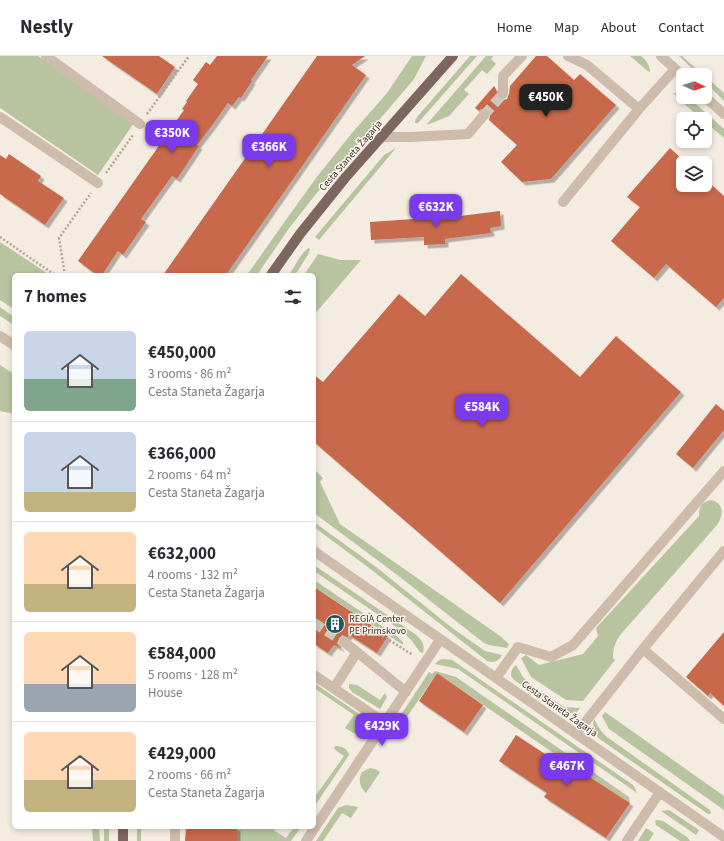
<!DOCTYPE html>
<meta charset="utf-8">
<style>
body{margin:0;font-family:"Source Sans 3",sans-serif;background:#f7f7f7;color:#2b2b33;height:100vh;display:flex;flex-direction:column;font-size:15px;white-space:nowrap}
*{box-sizing:border-box;margin:0}
p{font-size:13px;color:#7c7c81}
.icon{flex:none;width:22px;height:22px;fill:none;stroke:currentColor;stroke-width:2;stroke-linecap:round;stroke-linejoin:round}
.map{position:relative;flex:1;overflow:hidden}
.drawer{position:absolute;left:12px;top:217px;width:304px;height:556px;display:flex;flex-direction:column;background:#fff;border-radius:6px;box-shadow:0 2px 6px #0003}
.drawer>*{flex:none}
.needle{width:26px;rotate:93deg}
.fabs{position:absolute;left:676px;top:12px;display:grid;gap:8px}
.fabs a{display:grid;place-items:center;width:36px;height:36px;border-radius:6px;background:#fff;box-shadow:0 2px 6px #0003;font-size:20px}
.price{position:absolute;translate:-50% -34px;padding:0 9px;border-radius:8px;background:#7c3aed;color:#fff;font-size:13px;line-height:26px;filter:drop-shadow(0 1px 2px #0008)}
.price::after{content:'';position:absolute;left:50%;top:24px;width:12px;height:9px;margin-left:-6px;background:inherit;clip-path:polygon(0 0,100% 0,50% 100%)}
.price.active{background:#222;color:#fff}
ul{padding:0;list-style:none}
li{display:flex;align-items:center;gap:12px;height:100px;padding:0 12px}
li+li{border-top:1px solid #e1e1e2}
li span{display:grid;place-items:center;flex:none;width:112px;height:80px;border-radius:6px;color:#555}
li>.icon{margin-inline-start:auto}
span .icon{width:48px;height:48px;fill:#fffc;stroke-width:1}
li b{font-size:17px}
h2{display:flex;justify-content:space-between;align-items:center;height:48px;padding:0 12px;font-size:17px}
header{display:flex;align-items:center;gap:24px;box-sizing:border-box;height:56px;padding:0 20px;background:#fff;border-bottom:1px solid #e1e1e2}
header strong{font-size:19px}
nav{display:flex;gap:22px;margin-inline-start:auto;font-size:14px}
.map>svg:first-child{display:block}
</style>
<header>
<strong>Nestly</strong>
<nav><a>Home</a><a>Map</a><a>About</a><a>Contact</a></nav>
</header>
<div class="map">
<svg width="724" height="785" viewBox="0 0 724 785">
<defs>
<filter id="shadow"><feDropShadow dx="3.5" dy="3.5" stdDeviation="0" flood-color="#0004"/></filter>
</defs>
<rect width="100%" height="100%" fill="#f4ebe1"/>
<path fill="#b8c4a0" d="M0 0H38L134 67 98 119 0 52Z
M412 0H426L414 23 404 35 324 128 290 171 257 219H247L283 168 316 122 352 77 387 37Z
M470 0H477L418 67H415V65L417 61Z
M486 0H493L491 3 496 8 487 18 482 14 464 34 469 38 449 60 427 69 428 67Z
M630 0H641C646 4 649 8 650 15L649 16Z
M679 0H682L703 19H699Z
M705 20 724 37V45L705 26Z
M674 37H678L683 39V41H688L724 73V82L705 66V63H702L676 41Z
M396 92 319 184 315 181 384 99Z
M0 186 50 219H14V253L0 244Z
M309 192 310 193 308 199 295 219H289C294 212 301 196 309 192Z
M318 198 340 204H361L314 259V219H304Z
M0 251 14 261V269L0 260Z
M0 309 14 318V358L0 355Z
M314 413 323 422 320 426 340 468 500 580 509 588 507 592 489 589 484 587 396 518 314 457Z
M711 444C724 447 724 459 717 469L621 578C615 586 613 592 613 602L615 604 583 645 566 644 531 621 521 602 526 599 539 609 583 598 598 580 596 572 699 460C699 451 701 446 711 444Z
M314 466 376 511 451 571 485 595 502 599C498 606 494 607 487 605L373 515 314 471Z
M314 509 415 578C422 584 425 588 423 597L420 596 412 585 402 575 314 515Z
M314 524 363 557 360 561 314 531Z
M373 564 398 581 403 586V589L371 568Z
M443 603 452 604 455 606 633 729 635 732 637 737 458 613 435 608 439 604Z
M516 609 523 621 529 628 564 651 580 652 578 655 574 657H564L514 624 511 620C511 615 512 612 516 609Z
M435 615 456 621 629 741 630 747 568 707 437 617 394 680 389 677 429 616 432 618Z
M314 627 371 666C361 680 361 682 345 672L354 659 314 632Z
M349 628 357 629 380 644 385 637 387 641 380 653 352 636 349 632Z
M605 656 724 740V754L609 673 602 660Z
M594 663C598 670 601 676 607 681L710 754 711 757 710 758H708L598 682C594 676 592 670 594 663Z
M335 690C342 690 347 692 349 699L314 751V742L344 700 334 693Z
M370 712 375 713 380 716 366 737C359 731 358 723 362 716Z
M346 749 358 751 351 762 342 757 323 785H316L338 752Z
M669 754 699 774 696 779 661 755Z
M657 764 663 765 687 781 690 785H680L656 769 655 765Z
M92 771H99L100 785H93Z
M104 771H109V785H104Z
M137 771H141V785H137Z
M236 771H273L275 775 286 782 294 771H301L291 785H235Z
M646 772 654 777 649 785H638Z"/>
<path fill="#c8694b" filter="url(#shadow)" d="M102 0H159L175 11 157 38Z
M217 0H268L251 24 252 25 241 42 239 41 232 50 228 47 211 71 197 89 199 90 177 123 172 120 141 163 146 166 123 199 118 195 102 219H97L78 205 184 54 182 53 187 46 186 45 198 28 193 24 206 6 210 9Z
M317 0H365L352 9 366 19 226 219H163Z
M536 0H547L574 24 580 18 616 49 551 123 522 126 501 106 517 89 489 64 490 60 488 54 485 53H481L479 55 475 52 494 30 496 33 498 42 503 44 507 43 509 38 510 30Z
M670 92 686 107H683V129H705V123L724 140V242L716 251 666 208 654 222 611 185 640 151 627 141Z
M9 98 41 120 38 125 64 142 45 169 0 138V99L6 103Z
M500 155 501 170 490 172 491 177 445 183V188L424 189V181L371 184 370 166 414 163V161L444 159V162Z
M461 218 580 321 616 280 681 336 500 547 314 386V319L323 326 399 238 425 260Z
M716 348 724 355V374L693 412 676 398Z
M314 531 388 580 377 597 349 579 348 581 342 580 339 582 338 586V589L341 592H340L334 589 328 597 314 588Z
M724 576V650L710 637 708 640 686 621Z
M437 617 483 649 464 676 419 645Z
M516 679 565 711 568 707 630 747 606 782 544 741 547 737 499 705Z
M186 771H237V785H185Z"/>
<g fill="none" stroke-linecap="round" stroke-linejoin="round">
<path stroke="#cfc6bd" stroke-width="10" stroke-dasharray="10 5" stroke-linecap="butt" d="M484 59 503 38
M314 567 344 586"/>
<path stroke="#b9a596" stroke-width="2.5" stroke-dasharray="2 2" stroke-linecap="butt" d="M147 58 189 0
M106 117 133 79
M0 181 55 219
M65 219 59 182 91 137
M370 557 363 568 413 599"/>
<path stroke="#cdbbac" stroke-width="10" d="M46 0 140 68
M568 0 587 9 639 53
M661 0 683 20
M503 38V20L522 0
M705 41 724 58
M0 61 98 127
M382 81H411L468 78 484 59
M563 146 639 53 675 13
M0 280 14 289
M314 495C450 591 588 685 724 781
M344 586 357 596
M643 593 724 663
M314 619 385 667
M496 622 518 591 551 601 573 589 724 415
M334 632 357 596 406 636
M576 678 643 593 724 495
M175 785V771
M306 785 440 584
M627 785 660 736"/>
<path stroke="#7d675c" stroke-width="10" d="M271 219 300 178 345 122 453 0
M123 771V785"/>
</g>
<defs>
<g id="building-disc" transform="scale(1)"><circle r="9.5" fill="#1f5a5e" stroke="#fbf5ee"/><path d="M-4-6H4V6H1V3H-1V6H-4ZM-2.5-4.3h1.7v1.8h-1.7ZM.8-4.3h1.7v1.8H.8ZM-2.5-1h1.7V.8h-1.7ZM.8-1h1.7V.8H.8Z" fill="#fff"/></g>
</defs>
<g fill-rule="evenodd">
<use href="#building-disc" x="335" y="568"/>
</g>
<g text-anchor="middle" stroke-width="3" stroke-linejoin="round" paint-order="stroke">
<g font-size="10" fill="#3b302b" stroke="#fbf5ee">
<text transform="translate(350 99) rotate(-49)" y="4">Cesta Staneta Žagarja</text>
<text transform="translate(560 652) rotate(35)" y="4">Cesta Staneta Žagarja</text>
</g>
<g font-size="10" fill="#3b302b" stroke="#fbf5ee" text-anchor="start">
<text x="349" y="566">REGIA Center<tspan x="349" dy="12">PE Primskovo</tspan></text>
</g>
</g>
</svg>
<div class="fabs">
<a><svg class="needle" viewBox="-14 -14 28 28"><path d="M0-13l5 13h-10z" fill="#e53935"/><path d="M0 13l5-13h-10z" fill="#7c7c81"/></svg></a>
<a><svg class="icon" aria-label="locate" viewBox="0 0 24 24"><circle cx="12" cy="12" r="6"/><path d="M12 2v4M12 18v4M2 12h4M18 12h4"/></svg></a>
<a><svg class="icon" aria-label="layers" viewBox="0 0 24 24"><path d="M12 4l9 5-9 5-9-5zM3 14l9 5 9-5"/></svg></a>
</div>
<b class="price active" style="left:546px;top:62px">€450K</b>
<b class="price" style="left:172px;top:98px">€350K</b>
<b class="price" style="left:269px;top:112px">€366K</b>
<b class="price" style="left:436px;top:172px">€632K</b>
<b class="price" style="left:482px;top:372px">€584K</b>
<b class="price" style="left:382px;top:691px">€429K</b>
<b class="price" style="left:567px;top:731px">€467K</b>
<section class="drawer">
<h2>7 homes<svg class="icon" aria-label="filters" viewBox="0 0 24 24"><path d="M4 7h16M4 17h16"/><circle cx="9" cy="7" r="2"/><circle cx="15" cy="17" r="2"/></svg></h2>
<ul>
<li><span style="background:linear-gradient(#c9d6e8 60%,#7fa58c 0)"><svg class="icon" aria-label="home" viewBox="0 0 24 24"><path d="M3 11l9-7 9 7M6 9v11h12V9"/></svg></span><div><b>€450,000</b><p>3 rooms · 86 m²</p><p>Cesta Staneta Žagarja</p></div></li>
<li><span style="background:linear-gradient(#c9d6e8 75%,#c2b280 0)"><svg class="icon" aria-label="home" viewBox="0 0 24 24"><path d="M3 11l9-7 9 7M6 9v11h12V9"/></svg></span><div><b>€366,000</b><p>2 rooms · 64 m²</p><p>Cesta Staneta Žagarja</p></div></li>
<li><span style="background:linear-gradient(#ffd9b3 65%,#c2b280 0)"><svg class="icon" aria-label="home" viewBox="0 0 24 24"><path d="M3 11l9-7 9 7M6 9v11h12V9"/></svg></span><div><b>€632,000</b><p>4 rooms · 132 m²</p><p>Cesta Staneta Žagarja</p></div></li>
<li><span style="background:linear-gradient(#ffd9b3 65%,#9aa5b1 0)"><svg class="icon" aria-label="home" viewBox="0 0 24 24"><path d="M3 11l9-7 9 7M6 9v11h12V9"/></svg></span><div><b>€584,000</b><p>5 rooms · 128 m²</p><p>House</p></div></li>
<li><span style="background:linear-gradient(#ffd9b3 60%,#c2b280 0)"><svg class="icon" aria-label="home" viewBox="0 0 24 24"><path d="M3 11l9-7 9 7M6 9v11h12V9"/></svg></span><div><b>€429,000</b><p>2 rooms · 66 m²</p><p>Cesta Staneta Žagarja</p></div></li>
</ul>
</section>
</div>
